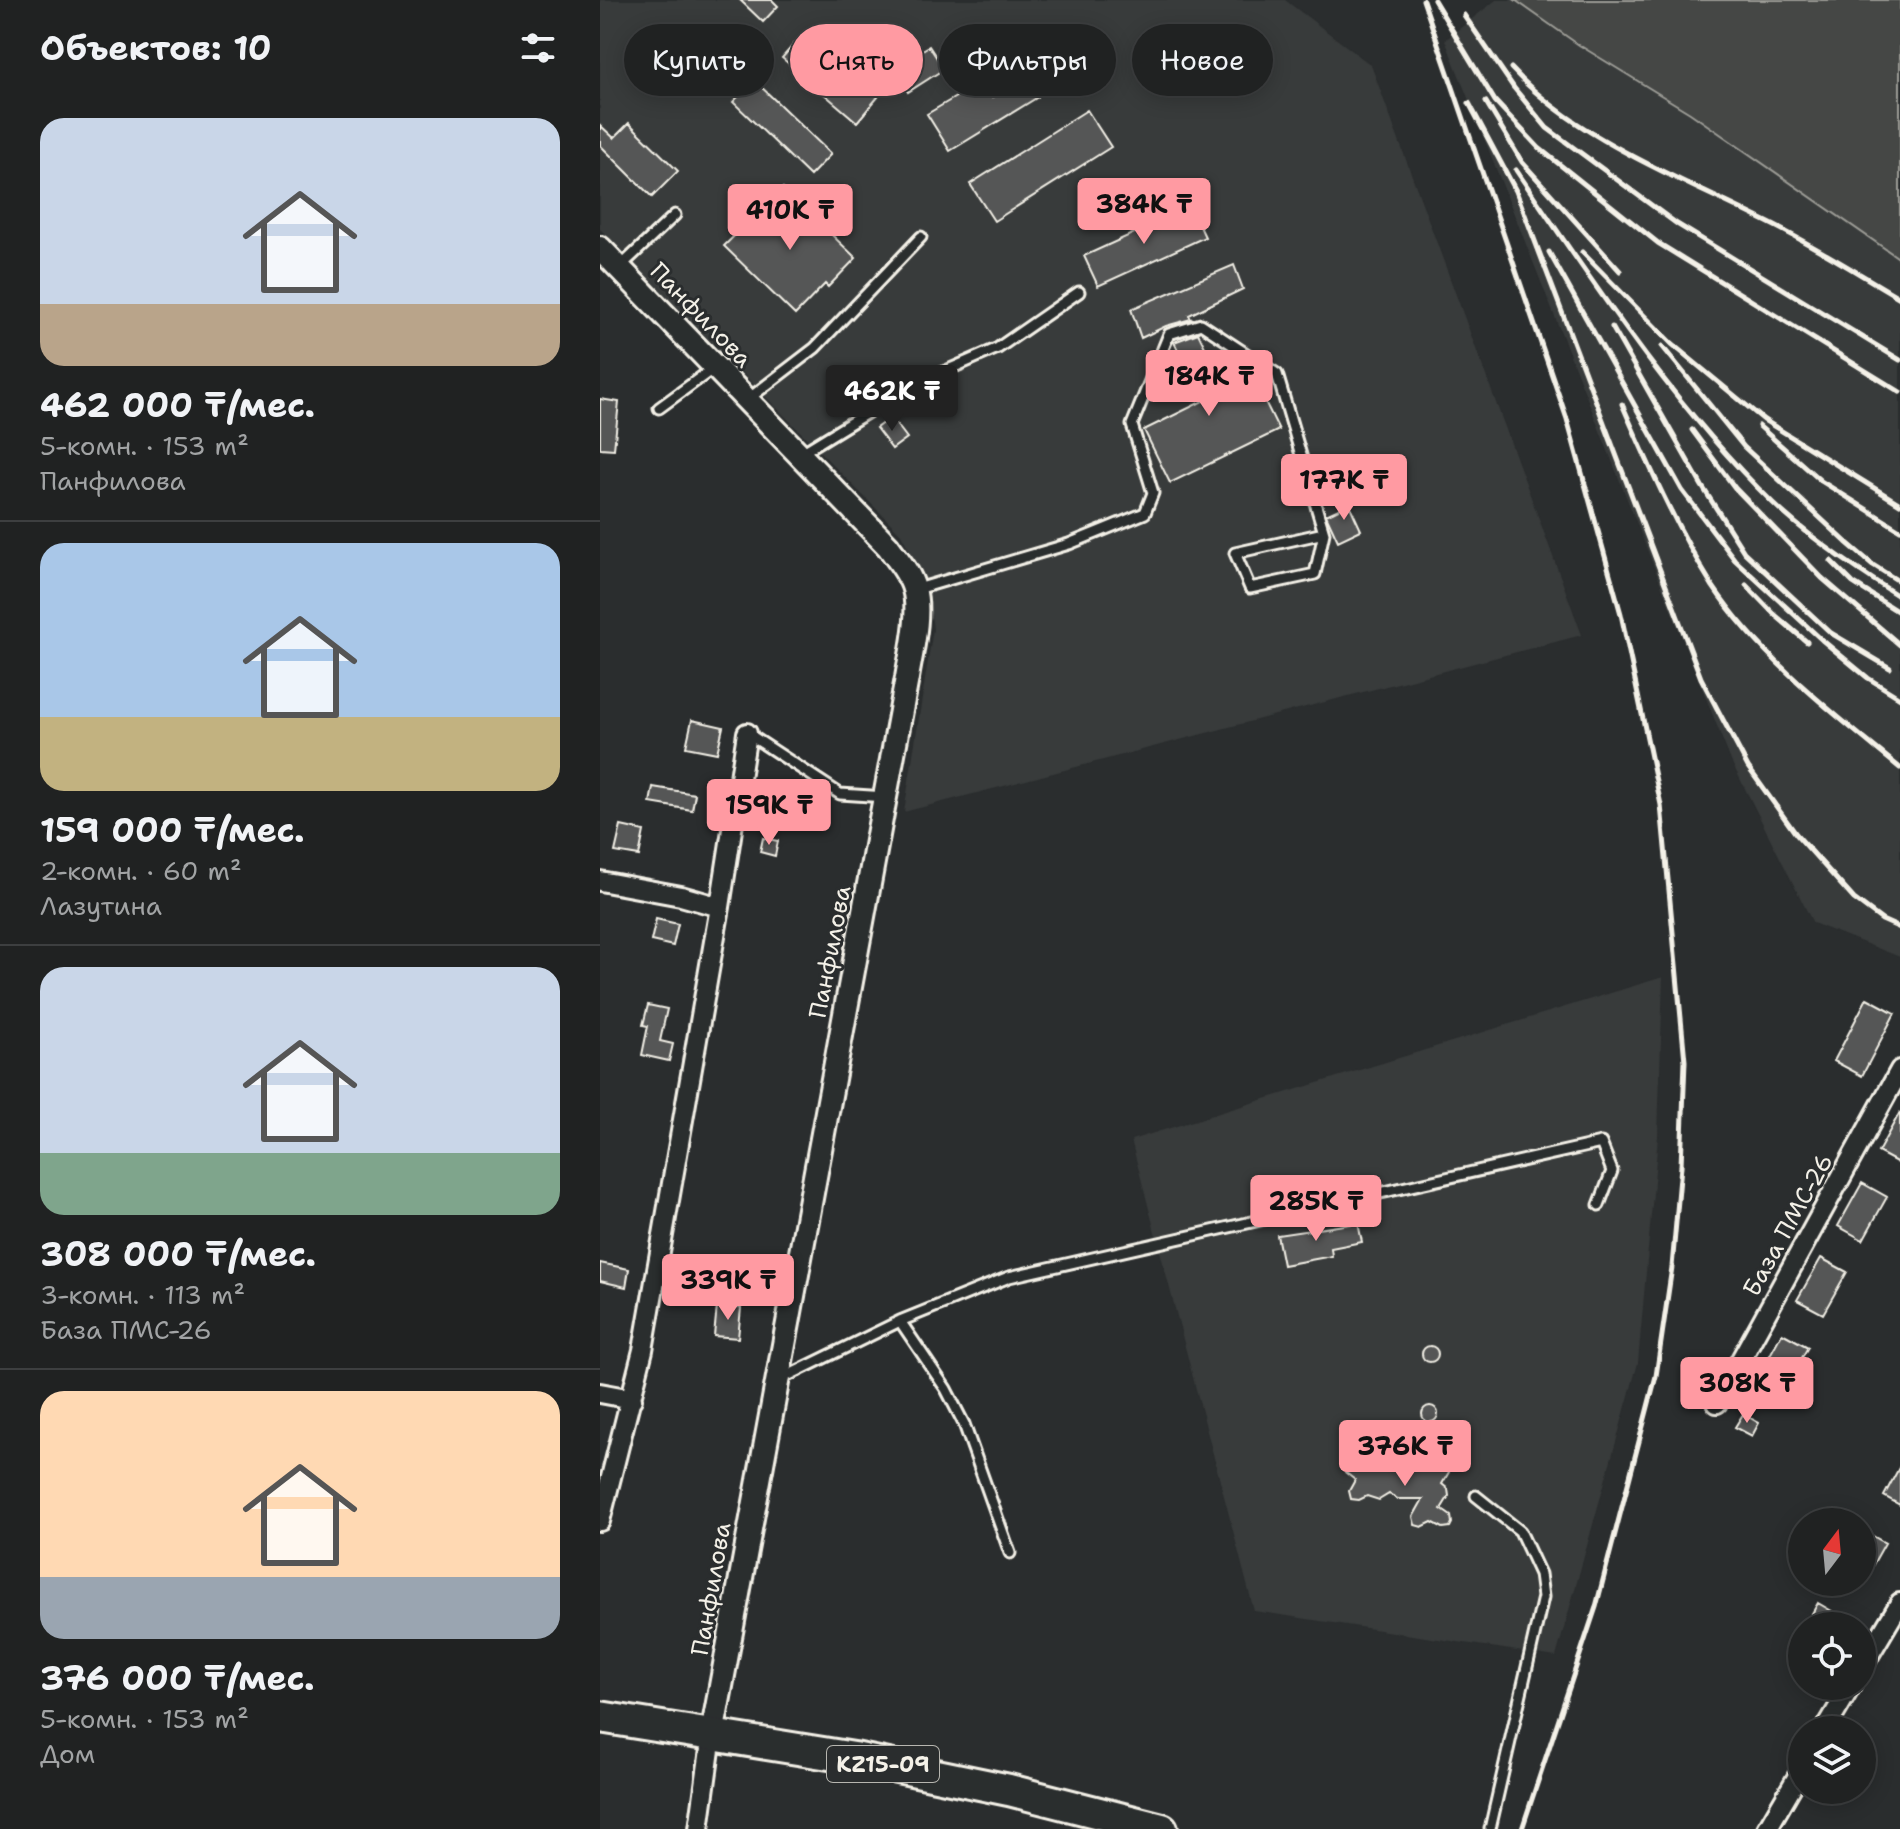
<!DOCTYPE html>
<html lang="ru">
<meta charset="utf-8">
<style>
body{margin:0;font-family:"Shantell Sans",sans-serif;background:#282a2a;color:#f1f3f6;height:100vh;display:flex;flex-direction:column;font-size:30px;white-space:nowrap}
*{box-sizing:border-box;margin:0}
p{font-size:26px;color:#a2a4a5}
.icon{flex:none;width:44px;height:44px;fill:none;stroke:currentColor;stroke-width:2;stroke-linecap:round;stroke-linejoin:round}
.map{position:relative;flex:1;overflow:hidden}
.details{display:flex;flex-direction:column;background:#202222;width:600px}
.details>*{flex:none}
.banner{position:absolute;left:24px;top:24px;width:760px;height:72px;display:flex;gap:16px}
.needle{width:52px;rotate:16deg}
.tools{position:absolute;left:1188px;top:1508px;display:grid;gap:16px}
.tools a{display:grid;place-items:center;width:88px;height:88px;border-radius:50%;background:#202222;box-shadow:0 4px 20px #0003,0 0 0 2px #3d3f40;font-size:40px}
.price{position:absolute;translate:-50% -68px;padding:0 18px;border-radius:8px;background:#ff9aa2;color:#111;font-size:26px;line-height:52px;filter:drop-shadow(0 2px 4px #0008)}
.price::after{content:'';position:absolute;left:50%;top:48px;width:24px;height:18px;margin-left:-12px;background:inherit;clip-path:polygon(0 0,100% 0,50% 100%)}
.price.active{background:#222;color:#fff}
ul{padding:0;list-style:none}
li{display:grid;align-content:center;gap:16px;height:424px;padding:0 40px}
li+li{border-top:2px solid #3d3f40}
li span{display:grid;place-items:center;height:248px;border-radius:24px;color:#555}
li>.icon{margin-inline-start:auto}
span .icon{width:144px;height:144px;fill:#fffc;stroke-width:1}
li b{font-size:34px}
h2{display:flex;justify-content:space-between;align-items:center;height:96px;padding:0 40px;font-size:34px}
.pill{padding:0 28px;border-radius:36px;background:#202222;box-shadow:0 4px 20px #0003,0 0 0 2px #3d3f40;font-size:28px;line-height:72px}
.pill.active{background:#ff9aa2;color:#111}
main{display:flex;flex:1;min-height:0}
.map>svg:first-child{display:block}
</style>
<main>
<section class="details">
<h2>Объектов: 10<svg class="icon" aria-label="filters" viewBox="0 0 24 24"><path d="M4 7h16M4 17h16"/><circle cx="9" cy="7" r="2"/><circle cx="15" cy="17" r="2"/></svg></h2>
<ul>
<li><span style="background:linear-gradient(#c9d6e8 75%,#b9a48a 0)"><svg class="icon" aria-label="home" viewBox="0 0 24 24"><path d="M3 11l9-7 9 7M6 9v11h12V9"/></svg></span><div><b>462 000 ₸/мес.</b><p>5-комн. · 153 m²</p><p>Панфилова</p></div></li>
<li><span style="background:linear-gradient(#a9c7e8 70%,#c2b280 0)"><svg class="icon" aria-label="home" viewBox="0 0 24 24"><path d="M3 11l9-7 9 7M6 9v11h12V9"/></svg></span><div><b>159 000 ₸/мес.</b><p>2-комн. · 60 m²</p><p>Лазутина</p></div></li>
<li><span style="background:linear-gradient(#c9d6e8 75%,#7fa58c 0)"><svg class="icon" aria-label="home" viewBox="0 0 24 24"><path d="M3 11l9-7 9 7M6 9v11h12V9"/></svg></span><div><b>308 000 ₸/мес.</b><p>3-комн. · 113 m²</p><p>База ПМС-26</p></div></li>
<li><span style="background:linear-gradient(#ffd9b3 75%,#9aa5b1 0)"><svg class="icon" aria-label="home" viewBox="0 0 24 24"><path d="M3 11l9-7 9 7M6 9v11h12V9"/></svg></span><div><b>376 000 ₸/мес.</b><p>5-комн. · 153 m²</p><p>Дом</p></div></li>
</ul>
</section>
<div class="map">
<svg width="1300" height="1829" viewBox="0 0 1300 1829">
<rect width="100%" height="100%" fill="#2a2d2e"/>
<filter id="ink" filterUnits="userSpaceOnUse"><feTurbulence type="fractalNoise" baseFrequency=".0125" numOctaves="2"/><feDisplacementMap in="SourceGraphic" scale="16" xChannelSelector="R" yChannelSelector="G"/><feConvolveMatrix kernelMatrix="1 2 1 2 8 2 1 2 1" color-interpolation-filters="sRGB"/></filter>
<g filter="url(#ink)">
<path fill="#373a3a" d="M0 0H685L771 65 982 635 304 812 333 629 327 584 301 534 0 229Z
M896 0H1033L1300 184V957L1213 923 1131 761 845 40Z
M1063 977 1058 1137 1038 1363 956 1657 654 1611 531 1140Z"/>
<path fill="#444645" stroke="#9c9c96" stroke-width="2" d="M915 0H1300V259L1090 113 979 45Z"/>
<path fill="#555756" stroke="#f4f1e8" stroke-width="2" d="M140 0H172L178 6 163 22Z
M203 34 278 97 257 122 182 58Z
M329 46 344 69 308 92 293 68Z
M425 77 438 97 350 151 327 114 383 81 393 97Z
M154 80 231 154 210 176 133 102Z
M487 110 511 147 394 221 370 184Z
M29 123 78 171 52 197 0 145V125L14 138Z
M183 188 256 258 228 287 225 284 195 315 124 246Z
M591 207 605 237 498 286 484 256Z
M634 265 643 289 589 315 591 319 566 326 541 338 531 309Z
M598 333 626 390 653 377 679 430 570 483 544 430 603 401 574 342Z
M0 399 19 402 14 449 0 448Z
M291 417 307 438 292 449 276 428Z
M749 504 761 530 738 541 726 515Z
M92 720 123 727 117 753 86 747Z
M53 787 95 794 92 810 50 803Z
M21 826 44 831 39 856 15 852Z
M163 838 178 841 175 856 160 852Z
M56 919 78 924 73 946 51 941Z
M1267 998 1295 1013 1262 1076 1234 1061Z
M48 1005 67 1009 60 1041 73 1044 69 1061 42 1055 48 1026 43 1025Z
M1300 1112V1164L1278 1152Z
M1262 1183 1287 1197 1263 1240 1238 1226Z
M758 1223 762 1242 731 1248 732 1256 683 1265 677 1235Z
M1221 1258 1247 1272 1223 1314 1197 1300Z
M0 1263 29 1269 26 1287 0 1281Z
M117 1306 141 1308 138 1338 114 1336Z
M1182 1333 1208 1347 1183 1391 1158 1377Z
M822 1354a8 8 0 1 1 16 0a8 8 0 1 1-16 0Z
M822 1414a8 8 0 1 1 16 0a8 8 0 1 1-16 0Z
M1143 1414 1159 1423 1152 1436 1135 1427Z
M776 1460 788 1465 802 1461 811 1467 817 1464 827 1469 840 1462 848 1465 849 1472 842 1484 848 1489 849 1496 841 1509 851 1516 852 1523 850 1527 843 1528 832 1522 822 1527 815 1525 813 1517 823 1499H798L789 1494 779 1500 767 1496 759 1500 751 1499 749 1491 755 1480 745 1472 747 1464 755 1462 768 1470Z
M1300 1466V1505L1284 1496Z
M1262 1530 1285 1543 1262 1584Z
M1218 1603 1240 1616 1235 1626H1205Z"/>
<g fill="none" stroke-linecap="round" stroke-linejoin="round">
<g stroke="#f4f1e8" stroke-width="15">
<path id="service" d="M19 268 75 215
M147 400 215 348 321 237
M59 408 115 367
M200 454 309 387 398 348 479 292
M314 590 469 544 545 513 553 493 532 425 569 334 601 324 677 374 724 533 715 574 650 588 635 553 724 533
M147 733 240 794 286 797
M300 1321 346 1389 364 1424 410 1553
M179 1380 300 1321 409 1277 1001 1143 1012 1171 999 1205
M876 1496 920 1531 940 1574 943 1597 890 1829"/>
</g>
<g stroke="#f4f1e8" stroke-width="24">
<path id="minor" d="M0 881 81 896 120 907
M0 1393 32 1399
M1117 1403 1300 1070
M0 1521 43 1350 120 907 147 733
M1262 1667 1300 1603
M1225 1730 1251 1686
M99 1829 112 1735
M1167 1829 1202 1769"/>
</g>
<g stroke="#f4f1e8" stroke-width="28">
<path id="tertiary" d="M0 248 288 546C297 559 310 573 314 589 321 614 311 653 307 678L112 1735"/>
</g>
<g stroke="#f4f1e8" stroke-width="36">
<path id="trunk" d="M0 1717 254 1758 409 1790 562 1829"/>
</g>
<use href="#service" stroke="#2a2d2e" stroke-width="9"/>
<use href="#minor" stroke="#2a2d2e" stroke-width="18"/>
<use href="#tertiary" stroke="#2a2d2e" stroke-width="22"/>
<use href="#trunk" stroke="#2a2d2e" stroke-width="30"/>
<path stroke="#f4f1e8" stroke-width="5" d="M823 0 967 419 1021 614 1061 805 1085 1061 1081 1166 1072 1267 1056 1376 996 1607 922 1829
M834 0 895 101 939 148 1058 243 1300 392
M864 15 914 88 947 128 1077 224 1300 360
M911 68C975 138 1077 177 1161 219 1209 242 1254 271 1300 298
M886 102 922 162 1020 271
M869 103 916 191 1101 678 1148 767 1196 834 1254 899 1282 920 1300 928
M916 170C995 286 1072 404 1173 503 1207 536 1259 571 1300 597
M949 252 1082 490 1135 560 1222 640 1268 678 1300 698
M982 252 1072 344 1164 420 1300 504
M1012 327 1102 486 1144 552 1231 633 1290 668
M1062 346 1144 447 1246 542 1273 565 1300 582
M1022 404C1049 465 1076 528 1112 585 1161 658 1233 713 1300 768
M1159 426 1221 481 1300 530
M1092 430 1135 488 1222 578 1300 645
M1231 561 1253 583 1300 613
M1146 585 1174 614 1207 642"/>
</g>
</g>
<g text-anchor="middle" stroke-width="6" stroke-linejoin="round" paint-order="stroke">
<rect fill="#2a2d2e" stroke="#b7b6b0" stroke-width="2" x="227" y="1746" width="112" height="36" rx="6"/>
<g font-size="22" font-weight="bold" fill="#f4f1e8">
<text x="283" y="1772">KZ15-09</text>
</g>
<g font-size="24" fill="#f4f1e8" stroke="#2a2d2e">
<text transform="translate(101 315) rotate(46)" y="8">Панфилова</text>
<text transform="translate(230 952) rotate(-79)" y="8">Панфилова</text>
<text transform="translate(1188 1225) rotate(-61)" y="8">База ПМС-26</text>
<text transform="translate(111 1589) rotate(-80)" y="8">Панфилова</text>
</g>
</g>
</svg>
<div class="tools">
<a><svg class="needle" viewBox="-14 -14 28 28"><path d="M0-13l5 13h-10z" fill="#e53935"/><path d="M0 13l5-13h-10z" fill="#a2a4a5"/></svg></a>
<a><svg class="icon" aria-label="locate" viewBox="0 0 24 24"><circle cx="12" cy="12" r="6"/><path d="M12 2v4M12 18v4M2 12h4M18 12h4"/></svg></a>
<a><svg class="icon" aria-label="layers" viewBox="0 0 24 24"><path d="M12 4l9 5-9 5-9-5zM3 14l9 5 9-5"/></svg></a>
</div>
<b class="price" style="left:544px;top:246px">384K ₸</b>
<b class="price" style="left:190px;top:252px">410K ₸</b>
<b class="price" style="left:609px;top:418px">184K ₸</b>
<b class="price active" style="left:292px;top:433px">462K ₸</b>
<b class="price" style="left:744px;top:522px">177K ₸</b>
<b class="price" style="left:169px;top:847px">159K ₸</b>
<b class="price" style="left:716px;top:1243px">285K ₸</b>
<b class="price" style="left:128px;top:1322px">339K ₸</b>
<b class="price" style="left:1147px;top:1425px">308K ₸</b>
<b class="price" style="left:805px;top:1488px">376K ₸</b>
<div class="banner">
<a class="pill">Купить</a>
<a class="pill active">Снять</a>
<a class="pill">Фильтры</a>
<a class="pill">Новое</a>
</div>
</div>
</main>
